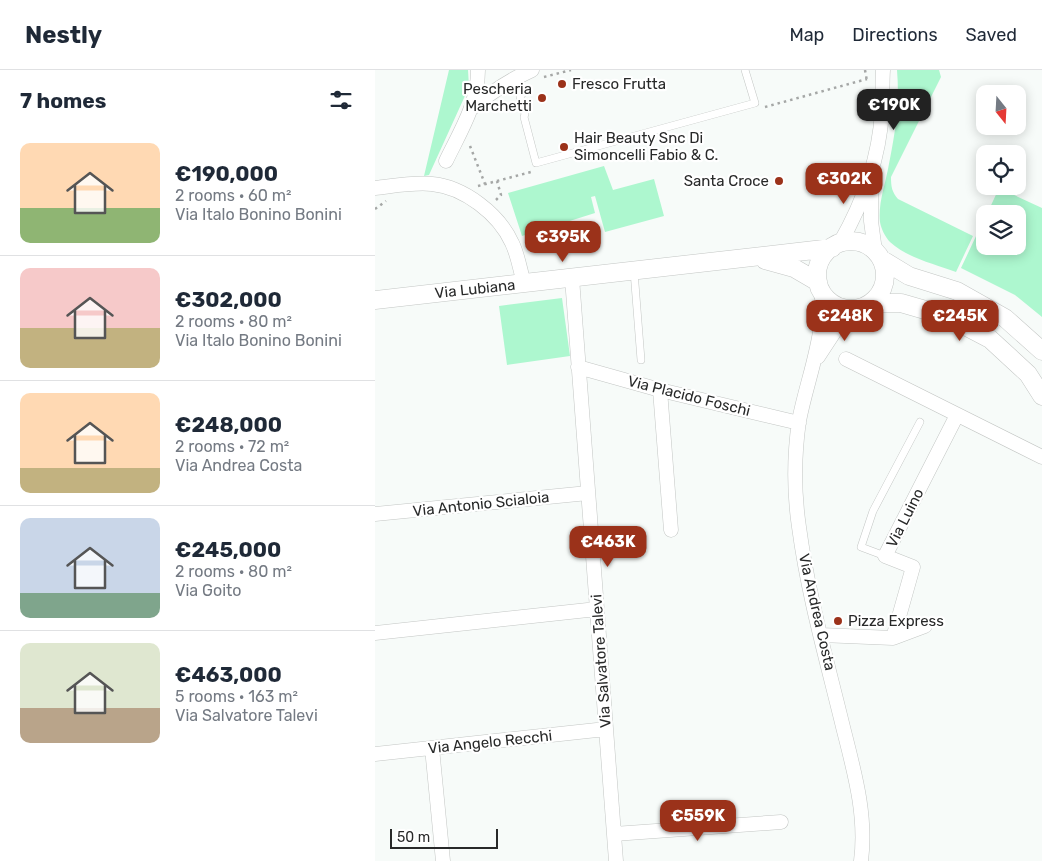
<!DOCTYPE html>
<meta charset="utf-8">
<style>
body{margin:0;font-family:Rubik,sans-serif;background:#f2f2f3;color:#1f2937;height:100vh;display:flex;flex-direction:column;font-size:19px;white-space:nowrap}
*{box-sizing:border-box;margin:0}
p{font-size:16px;color:#747a83}
.icon{flex:none;width:28px;height:28px;fill:none;stroke:currentColor;stroke-width:2;stroke-linecap:round;stroke-linejoin:round}
.map{position:relative;flex:1;overflow:hidden}
.side{display:flex;flex-direction:column;background:#fff;width:375px}
.side>*{flex:none}
.needle{width:32px;rotate:162deg}
.buttons{position:absolute;left:601px;top:15px;display:grid;gap:10px}
.buttons a{display:grid;place-items:center;width:50px;height:50px;border-radius:10px;background:#fff;box-shadow:0 2px 12px #0003;font-size:25px}
.scale{position:absolute;left:15px;bottom:12px;width:108px;box-sizing:border-box;padding-left:5px;border:2px solid #282929;border-top:0;font-size:14px;line-height:18px;white-space:nowrap;color:#282929;-webkit-text-stroke:4px #fff;paint-order:stroke}
.price{position:absolute;translate:-50% -42px;padding:0 11px;border-radius:10px;background:#9b321a;color:#fff;font-size:16px;line-height:32px;filter:drop-shadow(0 1px 2px #0008)}
.price::after{content:'';position:absolute;left:50%;top:30px;width:15px;height:11px;margin-left:-8px;background:inherit;clip-path:polygon(0 0,100% 0,50% 100%)}
.price.on{background:#222;color:#fff}
ul{padding:0;list-style:none}
li{display:flex;align-items:center;gap:15px;height:125px;padding:0 20px}
li+li{border-top:1px solid #e0e1e3}
li span{display:grid;place-items:center;flex:none;width:140px;height:100px;border-radius:10px;color:#555}
li>.icon{margin-inline-start:auto}
span .icon{width:60px;height:60px;fill:#fffc;stroke-width:1}
li b{font-size:21px}
h2{display:flex;justify-content:space-between;align-items:center;height:60px;padding:0 20px;font-size:21px}
header{display:flex;align-items:center;gap:30px;box-sizing:border-box;height:70px;padding:0 25px;background:#fff;border-bottom:1px solid #e0e1e3}
header strong{font-size:24px}
nav{display:flex;gap:28px;margin-inline-start:auto;font-size:18px}
main{display:flex;flex:1;min-height:0}
.map>svg:first-child{display:block}
</style>
<header>
<strong>Nestly</strong>
<nav><a>Map</a><a>Directions</a><a>Saved</a></nav>
</header>
<main>
<section class="side">
<h2>7 homes<svg class="icon" aria-label="filters" viewBox="0 0 24 24"><path d="M4 7h16M4 17h16"/><circle cx="9" cy="7" r="2"/><circle cx="15" cy="17" r="2"/></svg></h2>
<ul>
<li><span style="background:linear-gradient(#ffd9b3 65%,#8fb573 0)"><svg class="icon" aria-label="home" viewBox="0 0 24 24"><path d="M3 11l9-7 9 7M6 9v11h12V9"/></svg></span><div><b>€190,000</b><p>2 rooms · 60 m²</p><p>Via Italo Bonino Bonini</p></div></li>
<li><span style="background:linear-gradient(#f6c9c9 60%,#c2b280 0)"><svg class="icon" aria-label="home" viewBox="0 0 24 24"><path d="M3 11l9-7 9 7M6 9v11h12V9"/></svg></span><div><b>€302,000</b><p>2 rooms · 80 m²</p><p>Via Italo Bonino Bonini</p></div></li>
<li><span style="background:linear-gradient(#ffd9b3 75%,#c2b280 0)"><svg class="icon" aria-label="home" viewBox="0 0 24 24"><path d="M3 11l9-7 9 7M6 9v11h12V9"/></svg></span><div><b>€248,000</b><p>2 rooms · 72 m²</p><p>Via Andrea Costa</p></div></li>
<li><span style="background:linear-gradient(#c9d6e8 75%,#7fa58c 0)"><svg class="icon" aria-label="home" viewBox="0 0 24 24"><path d="M3 11l9-7 9 7M6 9v11h12V9"/></svg></span><div><b>€245,000</b><p>2 rooms · 80 m²</p><p>Via Goito</p></div></li>
<li><span style="background:linear-gradient(#dfe7d0 65%,#b9a48a 0)"><svg class="icon" aria-label="home" viewBox="0 0 24 24"><path d="M3 11l9-7 9 7M6 9v11h12V9"/></svg></span><div><b>€463,000</b><p>5 rooms · 163 m²</p><p>Via Salvatore Talevi</p></div></li>
</ul>
</section>
<div class="map">
<svg width="667" height="791" viewBox="0 0 667 791">
<rect width="100%" height="100%" fill="#f7fbf9"/>
<path fill="#adf7cf" d="M74 0H93L94 17 54 105 49 106Z
M522 0H564L566 7 516 107C516 117 517 122 523 129L598 166 581 202C560 194 532 188 515 172 510 167 506 158 505 152 503 134 510 115 513 99 520 64 525 36 522 0Z
M229 96 238 120 279 109 289 146 230 162 220 126 216 127 220 143 147 166 133 123Z
M624 118 667 138V247L640 225 586 198 610 147V176H642V144H612Z
M187 228 195 286 132 295 124 236Z"/>
<g fill="none" stroke-linecap="round" stroke-linejoin="round">
<g stroke="#c3c6c4" stroke-width="8">
<path id="service" d="M140 8 148 23 145 27 150 44 149 47 161 93 380 33 370 0
M259 201 266 290
M510 486 486 477 498 441 545 352"/>
</g>
<g stroke="#c3c6c4" stroke-width="15">
<path id="minor" d="M96 39C115 23 134 10 157 0
M71 91C85 62 103 34 103 0
M496 115V151L500 181
M0 118C18 116 39 112 57 114 89 117 124 144 137 173 143 185 145 200 149 213
M465 173C488 133 504 90 507 42 508 28 507 14 508 0
M197 208 241 791
M447 221C447 233 448 244 446 255 442 288 430 319 424 351 419 386 419 423 424 457 433 525 452 591 468 657 479 701 492 745 486 791
M443 287 460 261 483 238
M471 289 667 387
M203 297 285 320 424 353
M285 320 296 460
M0 444 213 423
M0 563 222 539
M446 565 518 568 550 556
M518 568 538 497 510 486 582 345
M57 678 68 791
M0 684 231 659
M239 764 406 752"/>
</g>
<g stroke="#c3c6c4" stroke-width="19">
<path id="tertiary" d="M442 205a34 34 0 1 1 68 0a34 34 0 1 1-68 0Z
M506 189 534 206 582 221 630 248 667 281
M390 190 419 198 443 212
M0 230 457 178
M495 233H526L571 246 615 269 653 304 667 326"/>
</g>
<path stroke="#a5a7a6" stroke-width="2.5" stroke-dasharray="2.5 4" stroke-linecap="butt" d="M490 0 492 11
M169 7 196 0
M390 37 492 9
M95 76 110 114
M103 116 156 102
M121 130 126 125 122 111
M0 139 11 131"/>
<use href="#service" stroke="#fff" stroke-width="7"/>
<use href="#minor" stroke="#fff" stroke-width="14"/>
<use href="#tertiary" stroke="#fff" stroke-width="18"/>
</g>
<g fill="#9b321a" stroke="#fff" stroke-width="2">
<circle cx="187" cy="14" r="5"/>
<circle cx="167" cy="28" r="5"/>
<circle cx="189" cy="77" r="5"/>
<circle cx="404" cy="111" r="5"/>
<circle cx="463" cy="551" r="5"/>
</g>
<g text-anchor="middle" stroke-width="4.5" stroke-linejoin="round" paint-order="stroke">
<g font-size="15" fill="#282929" stroke="#fff" text-anchor="start">
<text x="197" y="19">Fresco Frutta</text>
<text x="157" y="24" text-anchor="end">Pescheria<tspan x="157" dy="17">Marchetti</tspan></text>
<text x="199" y="73">Hair Beauty Snc Di<tspan x="199" dy="17">Simoncelli Fabio &amp; C.</tspan></text>
<text x="394" y="116" text-anchor="end">Santa Croce</text>
<text x="473" y="556">Pizza Express</text>
</g>
<g font-size="15" fill="#282929" stroke="#fff">
<text transform="translate(100 219) rotate(-6)" y="5">Via Lubiana</text>
<text transform="translate(314 326) rotate(14)" y="5">Via Placido Foschi</text>
<text transform="translate(106 434) rotate(-6)" y="5">Via Antonio Scialoia</text>
<text transform="translate(530 448) rotate(-63)" y="5">Via Luino</text>
<text transform="translate(442 542) rotate(77)" y="5">Via Andrea Costa</text>
<text transform="translate(226 591) rotate(-94)" y="5">Via Salvatore Talevi</text>
<text transform="translate(115 672) rotate(-6)" y="5">Via Angelo Recchi</text>
</g>
</g>
</svg>
<div class="buttons">
<a><svg class="needle" viewBox="-14 -14 28 28"><path d="M0-13l5 13h-10z" fill="#e53935"/><path d="M0 13l5-13h-10z" fill="#747a83"/></svg></a>
<a><svg class="icon" aria-label="locate" viewBox="0 0 24 24"><circle cx="12" cy="12" r="6"/><path d="M12 2v4M12 18v4M2 12h4M18 12h4"/></svg></a>
<a><svg class="icon" aria-label="layers" viewBox="0 0 24 24"><path d="M12 4l9 5-9 5-9-5zM3 14l9 5 9-5"/></svg></a>
</div>
<div class="scale">50 m</div>
<b class="price on" style="left:519px;top:61px">€190K</b>
<b class="price" style="left:469px;top:135px">€302K</b>
<b class="price" style="left:188px;top:193px">€395K</b>
<b class="price" style="left:470px;top:272px">€248K</b>
<b class="price" style="left:585px;top:272px">€245K</b>
<b class="price" style="left:233px;top:498px">€463K</b>
<b class="price" style="left:323px;top:772px">€559K</b>
</div>
</main>
